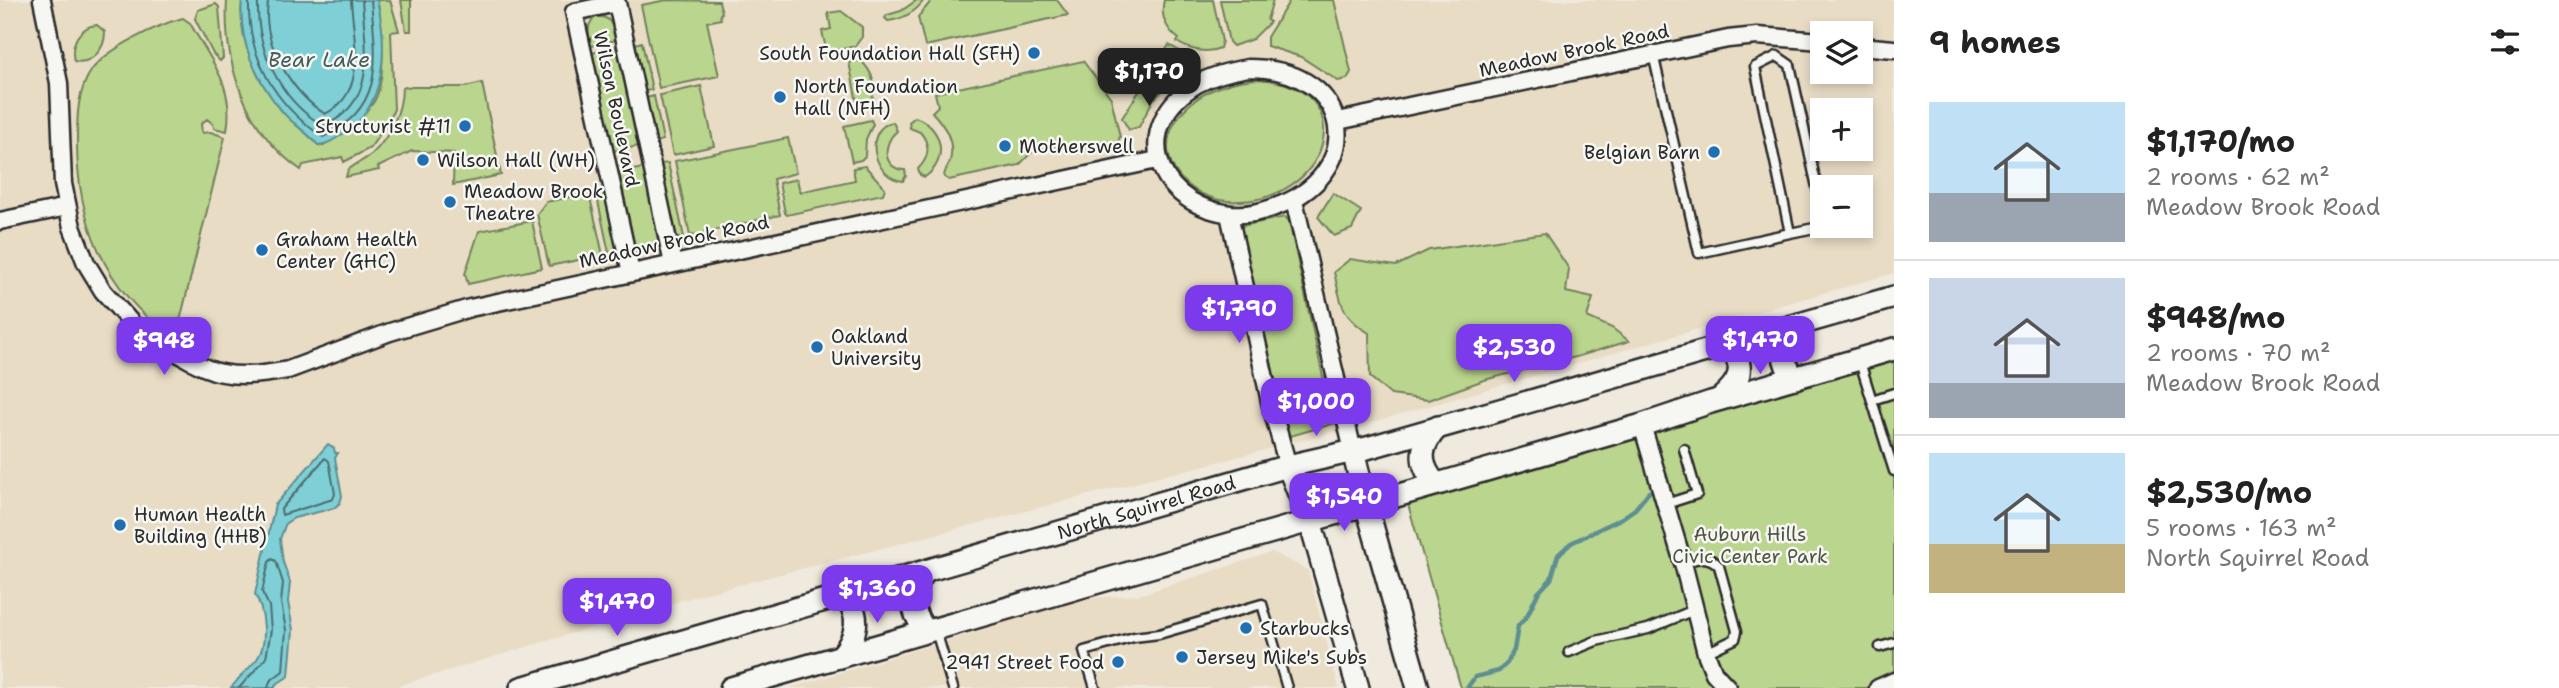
<!DOCTYPE html>
<meta charset="utf-8">
<style>
body{margin:0;font-family:"Shantell Sans",sans-serif;background:#f6f6f6;color:#222;height:100vh;display:flex;flex-direction:column;font-size:26px;white-space:nowrap}
*{box-sizing:border-box;margin:0}
p{font-size:23px;color:#767676}
.icon{flex:none;width:38px;height:38px;fill:none;stroke:currentColor;stroke-width:2;stroke-linecap:round;stroke-linejoin:round}
.map{position:relative;flex:1;overflow:hidden}
.side{display:flex;flex-direction:column;background:#fff;width:665px}
.side>*{flex:none}
.buttons{position:absolute;left:1810px;top:21px;display:grid;gap:14px}
.buttons a{display:grid;place-items:center;width:63px;height:63px;border-radius:0px;background:#fff;box-shadow:0 4px 10px #0003;font-size:35px}
.price{position:absolute;translate:-50% -60px;padding:0 16px;border-radius:14px;background:#7c3aed;color:#fff;font-size:23px;line-height:46px;filter:drop-shadow(0 2px 4px #0008)}
.price::after{content:'';position:absolute;left:50%;top:42px;width:21px;height:16px;margin-left:-10px;background:inherit;clip-path:polygon(0 0,100% 0,50% 100%)}
.price.on{background:#222;color:#fff}
ul{padding:0;list-style:none}
li{display:flex;align-items:center;gap:21px;height:175px;padding:0 35px}
li+li{border-top:2px solid #e0e0e0}
li span{display:grid;place-items:center;flex:none;width:196px;height:140px;border-radius:0px;color:#555}
li>.icon{margin-inline-start:auto}
span .icon{width:84px;height:84px;fill:#fffc;stroke-width:1}
li b{font-size:30px}
h2{display:flex;justify-content:space-between;align-items:center;height:84px;padding:0 35px;font-size:30px}
main{display:flex;flex:1;min-height:0}
.map>svg:first-child{display:block}
</style>
<main>
<div class="map">
<svg width="1894" height="688" viewBox="0 0 1894 688">
<rect width="100%" height="100%" fill="#f0eade"/>
<filter id="ink" filterUnits="userSpaceOnUse"><feTurbulence type="fractalNoise" baseFrequency=".0143" numOctaves="2"/><feDisplacementMap in="SourceGraphic" scale="14" xChannelSelector="R" yChannelSelector="G"/><feConvolveMatrix kernelMatrix="1 2 1 2 8 2 1 2 1" color-interpolation-filters="sRGB"/></filter>
<g filter="url(#ink)">
<path fill="#e8dcc5" fill-rule="evenodd" d="M0 0H1894V273L1373 422 696 596 391 688H0ZM1822 33H1860V72H1822ZM1822 110H1860V149H1822ZM1822 187H1860V226H1822Z
M1272 552 1308 570 1339 688H790L1087 598 1139 595Z"/>
<path fill="#bad58d" stroke="#72805c" stroke-width="2" d="M227 0H242C238 41 256 80 282 111 292 124 307 132 318 145L322 146C331 141 367 111 373 103 387 83 383 23 377 0H390L399 31 391 32 394 109 389 121 370 148 344 162 342 157 303 165 301 170C246 132 223 64 227 0Z
M401 0H411V31H406Z
M667 0 719 1 722 13 720 14 721 19 707 22 719 76 659 88 641 5Z
M917 0H924C915 13 903 19 888 21L885 18 887 15 901 11Z
M932 0H1057L1068 15 925 46 918 17Z
M1164 0H1213L1222 41 1220 48C1207 54 1189 50 1177 42L1179 39C1166 29 1160 16 1164 0Z
M1220 0H1273L1267 20 1270 22 1253 39 1233 46 1229 42Z
M1290 0H1334L1351 72 1347 79 1338 81 1301 57 1267 46V37Z
M216 4 219 7 223 58 220 61 213 54 195 19 198 10Z
M841 11 862 27V37L855 46 827 53 822 31 831 29 828 13Z
M596 17C612 15 613 28 616 40L591 46C589 35 585 24 596 17Z
M183 18 190 23C211 61 235 86 227 131L214 128 213 124 207 119 201 124 202 133 211 132 225 137 177 333 172 332 171 336C103 290 76 217 77 138 77 114 78 91 91 71 106 49 157 25 183 18Z
M97 25 105 32C105 49 92 65 74 61 70 44 79 26 97 25Z
M642 42 652 90 645 91 635 44Z
M1169 45 1187 55 1188 65 1153 100 1139 127 1129 130 1122 118Z
M617 47 639 146 613 151 592 53Z
M860 60C875 73 876 87 871 105L858 108 849 62Z
M1083 61 1111 98 1120 137 1117 144 1077 153 1065 147H1045L1031 153 1019 165 949 180 944 177C944 171 948 167 950 161 955 141 945 126 932 112L938 106 935 93Z
M1254 79C1369 83 1329 208 1228 201 1191 198 1153 164 1174 124 1190 95 1223 82 1254 79Z
M482 83 501 175 453 185 454 153 412 151 378 167 379 170 346 177 348 170C356 163 365 160 372 154 390 137 402 111 402 87H465Z
M701 86 714 146 673 155 660 95Z
M654 96 663 140 656 142 646 98Z
M915 117C942 126 950 160 925 177L920 175 918 169C928 159 932 146 920 132L910 128 909 122Z
M871 120 873 124 866 139 865 156 861 160 852 162 844 126Z
M893 122 897 131C882 143 882 169 905 170L906 176 903 181C872 178 863 128 893 122Z
M788 138 796 173 773 179 780 215 690 236 675 161Z
M668 163 684 237 677 239 660 164Z
M865 166 885 188 883 194 787 215 785 213 779 183 797 179 800 192 855 180 853 168Z
M643 168 660 243 635 248 619 173Z
M604 190 617 251 609 253 596 192Z
M589 193 603 255 549 266 537 214 546 202Z
M1333 193 1361 211 1352 229 1334 236 1318 217Z
M1285 217 1289 221 1325 386 1336 423 1290 436 1280 403 1241 229 1242 226Z
M532 221 542 268 468 284 465 274 479 231Z
M1545 233 1569 269 1566 292 1593 298 1587 317 1612 328 1629 341 1576 357 1484 380 1428 400 1391 395 1370 377 1369 333C1340 316 1341 302 1334 272L1350 259 1396 266 1429 250Z
M1894 354V688H1461L1407 501Z"/>
<path fill="#7fd0d6" stroke="#5d8e92" stroke-width="2" d="M242 0H377C388 46 387 107 343 134 335 139 327 145 318 145 308 132 292 124 282 111 256 80 238 41 242 0Z
M328 444 334 448 335 453H338L335 458 342 496 340 503 334 508 294 518 286 523 280 539 283 562 290 582 288 602 293 630 289 676 275 685V688H231C239 677 249 669 257 659 269 642 264 610 255 594L275 505Z"/>
<g fill="none" stroke-linecap="round" stroke-linejoin="round">
<path stroke="#4d6d6f" stroke-width="2" d="M249 0C247 57 275 105 323 137 386 108 376 58 371 0
M258 0C256 50 280 101 324 126 379 101 365 48 362 0
M268 0C268 5 267 11 267 17 268 53 295 95 325 114 369 93 353 38 351 0
M325 458 329 461 335 494 333 499 282 515 281 509Z
M239 688 266 658 271 630 269 606 262 592 269 562 272 559 276 561 283 583 281 603 286 630 283 671 270 681 268 688"/>
<path stroke="#5d8e92" stroke-width="4.5" d="M1467 688 1475 677 1499 671 1507 663 1514 650 1518 626 1527 616 1538 593 1551 579 1558 555 1571 543 1622 518 1635 509 1649 492"/>
<g stroke="#2b2b2b" stroke-width="13">
<path id="lane" d="M1653 54 1699 253 1790 233
M1777 56 1755 67 1790 233 1824 226
M1777 56 1790 65 1822 210
M1859 359 1894 471
M1872 400 1894 393
M1666 504 1697 494 1684 449
M1683 563C1698 558 1708 554 1719 566L1737 631 1735 639 1706 653
M936 631 953 688
M1880 647 1894 643
M1569 652 1596 641 1648 629 1694 610
M1095 688 1084 651 1134 637 1159 634 1262 604 1287 688"/>
</g>
<g stroke="#2b2b2b" stroke-width="21">
<path id="street" d="M42 0 59 83 63 184 72 227 86 263 103 291 152 346
M1860 46 1894 49
M1248 68C1356 68 1369 176 1272 208 1258 213 1240 216 1225 213 1152 201 1131 123 1197 84 1213 75 1230 71 1248 68Z
M1338 121 1728 39 1757 36 1822 41
M1294 200 1353 451
M1229 214 1271 406 1288 466
M0 221 67 207
M631 273 574 12 617 3 673 264
M147 339C169 345 186 360 206 368 231 379 262 375 288 370L390 332 470 308 1157 160
M1642 425 1683 563 1706 653 1714 673 1728 688
M1878 688 1894 681"/>
</g>
<g stroke="#2b2b2b" stroke-width="26">
<g id="secondary">
<path d="M1795 378C1778 360 1782 340 1800 324"/>
<path d="M1720 399C1740 382 1747 368 1729 345"/>
<path d="M1353 451 1366 504 1418 688"/>
<path d="M1288 466 1310 521 1358 688"/>
<path d="M1436 484C1418 464 1419 446 1438 427"/>
<path d="M925 572C908 592 910 611 926 631"/>
<path d="M840 657C857 638 863 614 843 595"/>
<path id="s1" d="M521 688 1288 466 1367 448 1894 297"/>
<path d="M731 688 1642 425 1711 402 1894 349"/>
</g>
</g>
<use href="#lane" stroke="#f6f6f2" stroke-width="8"/>
<use href="#street" stroke="#f6f6f2" stroke-width="16"/>
<use href="#secondary" stroke="#f6f6f2" stroke-width="21"/>
</g>
</g>
<g fill="#1f6fb2" stroke="#f6f6f2" stroke-width="2.5">
<circle cx="1034" cy="53" r="7"/>
<circle cx="780" cy="97" r="7"/>
<circle cx="465" cy="126" r="7"/>
<circle cx="1005" cy="146" r="7"/>
<circle cx="1714" cy="152" r="7"/>
<circle cx="423" cy="160" r="7"/>
<circle cx="450" cy="202" r="7"/>
<circle cx="262" cy="250" r="7"/>
<circle cx="817" cy="347" r="7"/>
<circle cx="120" cy="525" r="7"/>
<circle cx="1246" cy="628" r="7"/>
<circle cx="1182" cy="657" r="7"/>
<circle cx="1118" cy="662" r="7"/>
</g>
<g text-anchor="middle" stroke-width="5" stroke-linejoin="round" paint-order="stroke">
<g font-size="19" fill="#2b2b2b" stroke="#f6f6f2">
<text transform="translate(1574 50) rotate(-12)" y="7">Meadow Brook Road</text>
<text transform="translate(617 109) rotate(78)" y="7">Wilson Boulevard</text>
<text transform="translate(674 241) rotate(-12)" y="7">Meadow Brook Road</text>
<text dy="7" stroke="none"><textPath href="#s1" startOffset="651">North Squirrel Road</textPath></text>
</g>
<g font-size="19" fill="#2b2b2b" stroke="#f6f6f2" text-anchor="start">
<text x="1020" y="60" text-anchor="end">South Foundation Hall (SFH)</text>
<text x="794" y="93">North Foundation<tspan x="794" dy="22">Hall (NFH)</tspan></text>
<text x="451" y="133" text-anchor="end">Structurist #11</text>
<text x="1019" y="153">Motherswell</text>
<text x="1700" y="159" text-anchor="end">Belgian Barn</text>
<text x="437" y="167">Wilson Hall (WH)</text>
<text x="464" y="198">Meadow Brook<tspan x="464" dy="22">Theatre</tspan></text>
<text x="276" y="246">Graham Health<tspan x="276" dy="22">Center (GHC)</tspan></text>
<text x="831" y="343">Oakland<tspan x="831" dy="22">University</tspan></text>
<text x="134" y="521">Human Health<tspan x="134" dy="22">Building (HHB)</tspan></text>
<text x="1260" y="635">Starbucks</text>
<text x="1196" y="664">Jersey Mike's Subs</text>
<text x="1104" y="669" text-anchor="end">2941 Street Food</text>
</g>
<g font-size="19" fill="#4f5644" stroke="#f6f6f2">
<text x="1750" y="541">Auburn Hills<tspan x="1750" dy="22">Civic Center Park</tspan></text>
</g>
<g font-size="21" font-style="italic" fill="#445d5e" stroke="#f6f6f2">
<text x="319" y="67">Bear Lake</text>
</g>
</g>
</svg>
<div class="buttons">
<a><svg class="icon" aria-label="layers" viewBox="0 0 24 24"><path d="M12 4l9 5-9 5-9-5zM3 14l9 5 9-5"/></svg></a>
<a>+</a>
<a>−</a>
</div>
<b class="price on" style="left:1149px;top:108px">$1,170</b>
<b class="price" style="left:1239px;top:345px">$1,790</b>
<b class="price" style="left:1760px;top:376px">$1,470</b>
<b class="price" style="left:164px;top:377px">$948</b>
<b class="price" style="left:1514px;top:384px">$2,530</b>
<b class="price" style="left:1316px;top:438px">$1,000</b>
<b class="price" style="left:1344px;top:533px">$1,540</b>
<b class="price" style="left:877px;top:625px">$1,360</b>
<b class="price" style="left:617px;top:638px">$1,470</b>
</div>
<section class="side">
<h2>9 homes<svg class="icon" aria-label="filters" viewBox="0 0 24 24"><path d="M4 7h16M4 17h16"/><circle cx="9" cy="7" r="2"/><circle cx="15" cy="17" r="2"/></svg></h2>
<ul>
<li><span style="background:linear-gradient(#bfe0f5 65%,#9aa5b1 0)"><svg class="icon" aria-label="home" viewBox="0 0 24 24"><path d="M3 11l9-7 9 7M6 9v11h12V9"/></svg></span><div><b>$1,170/mo</b><p>2 rooms · 62 m²</p><p>Meadow Brook Road</p></div></li>
<li><span style="background:linear-gradient(#c9d6e8 75%,#9aa5b1 0)"><svg class="icon" aria-label="home" viewBox="0 0 24 24"><path d="M3 11l9-7 9 7M6 9v11h12V9"/></svg></span><div><b>$948/mo</b><p>2 rooms · 70 m²</p><p>Meadow Brook Road</p></div></li>
<li><span style="background:linear-gradient(#bfe0f5 65%,#c2b280 0)"><svg class="icon" aria-label="home" viewBox="0 0 24 24"><path d="M3 11l9-7 9 7M6 9v11h12V9"/></svg></span><div><b>$2,530/mo</b><p>5 rooms · 163 m²</p><p>North Squirrel Road</p></div></li>
</ul>
</section>
</main>
